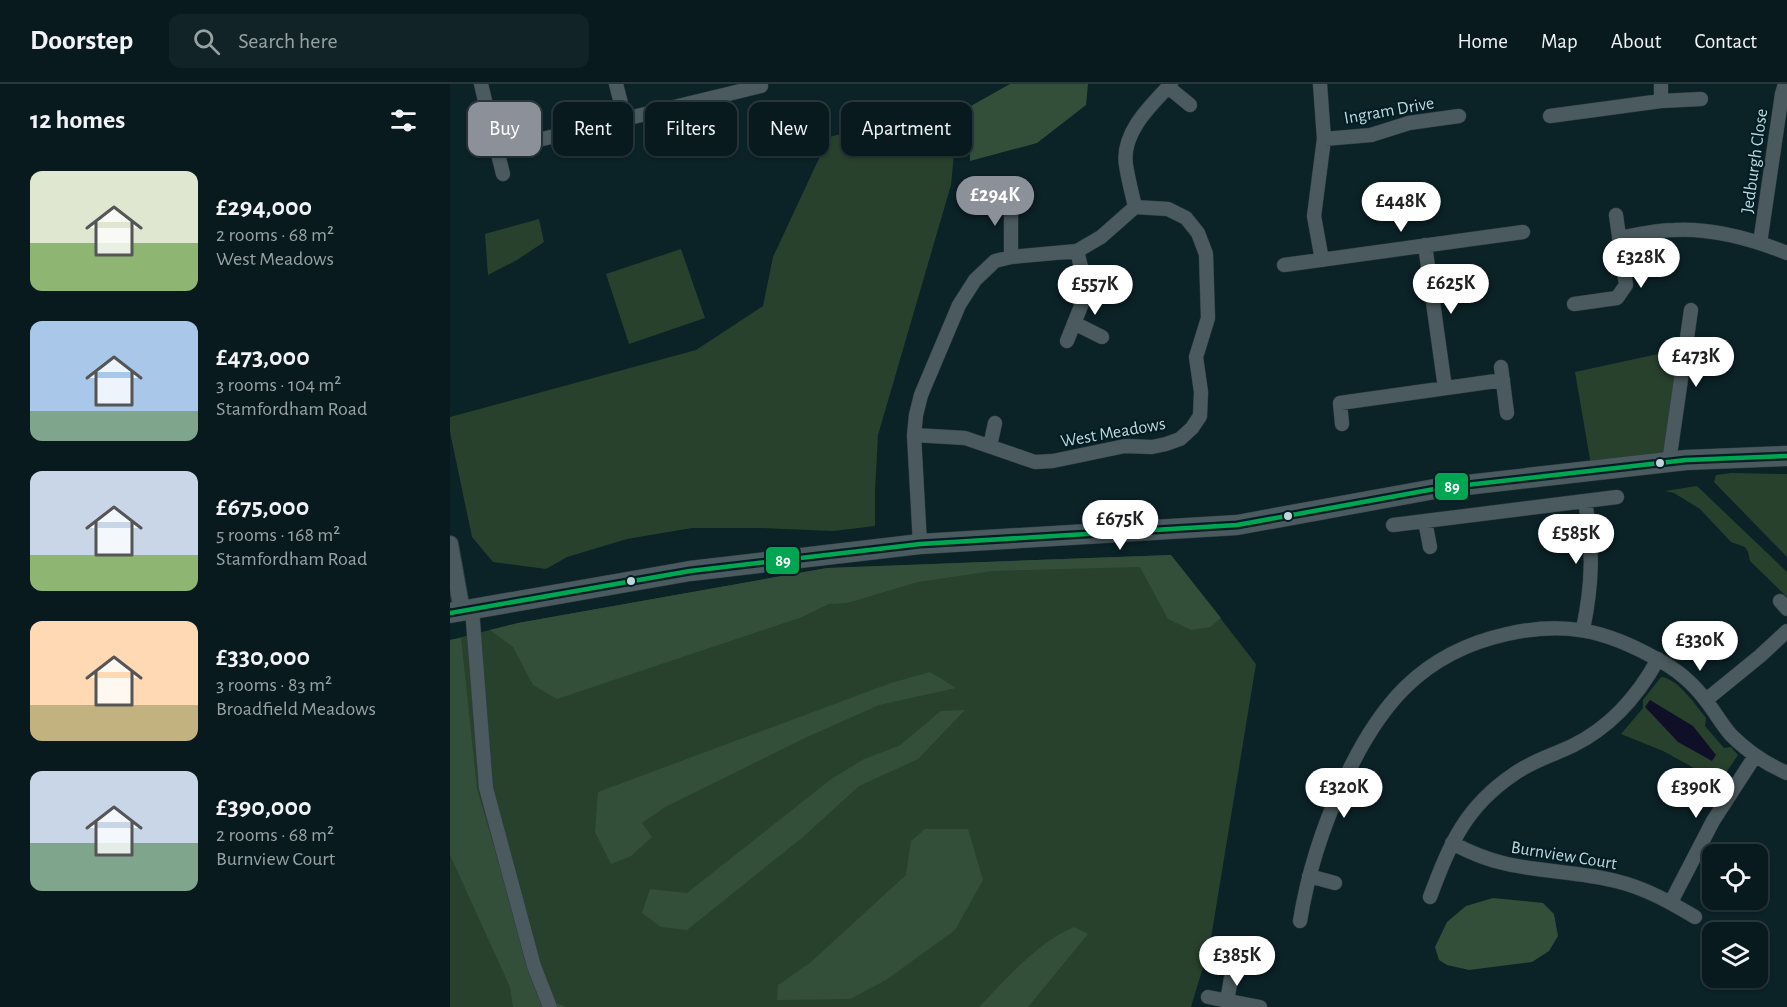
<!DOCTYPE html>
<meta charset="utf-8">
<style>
body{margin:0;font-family:"Alegreya Sans",sans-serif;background:#112326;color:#f1f3f6;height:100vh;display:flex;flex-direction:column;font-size:22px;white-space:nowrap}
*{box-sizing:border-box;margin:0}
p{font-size:20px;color:#98a1a4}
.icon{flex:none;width:33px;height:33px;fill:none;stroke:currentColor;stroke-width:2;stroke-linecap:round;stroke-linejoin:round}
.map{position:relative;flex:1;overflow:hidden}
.details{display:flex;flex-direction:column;background:#081a1d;width:450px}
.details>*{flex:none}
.guide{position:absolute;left:18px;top:18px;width:570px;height:54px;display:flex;gap:12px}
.controls{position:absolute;left:1252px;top:760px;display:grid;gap:12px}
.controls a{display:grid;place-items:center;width:66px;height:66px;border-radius:12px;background:#081a1d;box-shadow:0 2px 4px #0004,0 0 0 2px #29383b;font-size:30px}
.price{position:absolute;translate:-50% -51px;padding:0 14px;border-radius:21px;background:#fff;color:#222;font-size:20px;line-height:39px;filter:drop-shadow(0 2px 3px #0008)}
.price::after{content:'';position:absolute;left:50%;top:36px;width:18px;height:14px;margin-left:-9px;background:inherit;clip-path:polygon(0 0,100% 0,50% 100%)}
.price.active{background:#8c9099;color:#fff}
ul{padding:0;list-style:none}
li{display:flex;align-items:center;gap:18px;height:150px;padding:0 30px}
li span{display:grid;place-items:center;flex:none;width:168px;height:120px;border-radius:12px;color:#555}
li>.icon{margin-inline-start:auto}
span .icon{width:72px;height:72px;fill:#fffc;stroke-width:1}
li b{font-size:26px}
h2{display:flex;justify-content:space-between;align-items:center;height:72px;padding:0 30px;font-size:26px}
.chip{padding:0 21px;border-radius:12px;background:#081a1d;box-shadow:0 2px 4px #0004,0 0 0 2px #29383b;font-size:21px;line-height:54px}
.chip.active{background:#8c9099;color:#fff}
header{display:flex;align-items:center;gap:36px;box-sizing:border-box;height:84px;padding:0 30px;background:#081a1d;border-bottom:2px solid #29383b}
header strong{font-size:28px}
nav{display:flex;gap:33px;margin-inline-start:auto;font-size:21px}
.search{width:420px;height:54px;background:#112326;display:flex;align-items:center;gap:15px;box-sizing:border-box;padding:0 21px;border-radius:12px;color:#98a1a4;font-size:22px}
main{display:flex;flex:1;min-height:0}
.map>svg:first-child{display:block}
</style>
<header>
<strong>Doorstep</strong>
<div class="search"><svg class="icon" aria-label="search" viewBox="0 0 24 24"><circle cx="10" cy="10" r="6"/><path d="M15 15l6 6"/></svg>Search here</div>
<nav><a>Home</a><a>Map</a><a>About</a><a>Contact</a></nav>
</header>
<main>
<section class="details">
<h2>12 homes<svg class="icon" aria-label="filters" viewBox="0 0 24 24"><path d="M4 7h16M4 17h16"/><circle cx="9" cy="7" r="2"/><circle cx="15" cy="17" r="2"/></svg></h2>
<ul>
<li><span style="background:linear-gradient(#dfe7d0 60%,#8fb573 0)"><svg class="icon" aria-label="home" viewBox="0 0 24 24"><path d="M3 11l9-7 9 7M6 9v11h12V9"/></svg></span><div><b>£294,000</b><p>2 rooms · 68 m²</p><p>West Meadows</p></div></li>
<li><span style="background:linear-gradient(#a9c7e8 75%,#7fa58c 0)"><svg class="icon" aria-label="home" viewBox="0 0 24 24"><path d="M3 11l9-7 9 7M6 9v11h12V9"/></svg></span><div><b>£473,000</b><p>3 rooms · 104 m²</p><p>Stamfordham Road</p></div></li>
<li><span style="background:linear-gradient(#c9d6e8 70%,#8fb573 0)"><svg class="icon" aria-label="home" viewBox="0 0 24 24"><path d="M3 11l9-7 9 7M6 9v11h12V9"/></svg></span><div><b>£675,000</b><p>5 rooms · 168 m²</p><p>Stamfordham Road</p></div></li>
<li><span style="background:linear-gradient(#ffd9b3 70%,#c2b280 0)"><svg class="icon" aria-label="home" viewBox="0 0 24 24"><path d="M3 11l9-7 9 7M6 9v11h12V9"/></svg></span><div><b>£330,000</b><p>3 rooms · 83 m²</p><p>Broadfield Meadows</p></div></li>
<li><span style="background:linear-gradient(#c9d6e8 60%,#7fa58c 0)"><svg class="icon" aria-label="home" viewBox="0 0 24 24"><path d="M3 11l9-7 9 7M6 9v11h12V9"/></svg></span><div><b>£390,000</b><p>2 rooms · 68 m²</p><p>Burnview Court</p></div></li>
</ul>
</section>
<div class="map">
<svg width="1337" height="923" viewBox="0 0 1337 923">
<rect width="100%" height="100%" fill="#0b2227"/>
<path fill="#28412d" d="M491 26 504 70 501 101 428 351 425 407V442L383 447 311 444H242L177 455 117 473 96 485 43 478 22 453 0 348V333L246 266 313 222 323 173 379 53Z
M89 135 94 158 67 176 38 191 35 150Z
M231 165 255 234 179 260 156 190Z
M1231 265 1218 361 1211 371 1141 381 1125 288Z
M1281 389 1337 390V473L1264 398 1266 391Z
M1247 402 1337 488V513L1300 477 1298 468 1295 463 1281 458 1250 425 1224 409 1215 407Z
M721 471 806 580 760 860 741 923H0V556L68 539 377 484Z
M1211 593C1228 594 1246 622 1256 634L1255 642 1274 664 1281 663 1288 671 1263 708 1247 700 1253 689 1213 667 1171 650 1193 624V616Z"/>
<path fill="#344f39" d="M560 0H638L636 21 587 59 520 77 519 23Z
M721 471 771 534 760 543 741 546 718 535 690 483 542 487 468 498 397 519 379 520 352 533 107 615 83 601 63 563 40 546 68 539 377 484Z
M11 554 27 705 88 913 117 923H63L60 903 0 771V556Z
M480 588 506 604 429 621 357 653 215 723 192 739 202 753 181 772 161 780 145 748 148 708 441 599Z
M515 626 468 675 409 702 353 753 237 846 211 843 192 829 200 805 237 809 380 696 414 675 449 662 491 627Z
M475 745H518L533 796 505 846 436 896 400 915 327 916 328 901 361 878 456 791 461 757Z
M1043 814 1093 819 1104 830 1108 852 1099 867 1082 878 1019 886 997 881 989 876 985 863 997 838 1016 822Z
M624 843 638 850 578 923H529C557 894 587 859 624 843Z"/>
<path fill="#100f28" d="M1200 616 1243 642 1266 671 1262 677 1228 658 1195 623Z"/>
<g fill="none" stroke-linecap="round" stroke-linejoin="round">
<g stroke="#2e3c40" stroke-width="15">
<path id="minor" d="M31 0 47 66 311 2 310 0
M166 0 175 35
M870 0 874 55 864 132 872 176
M718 3 740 21
M1211 17V0
M1100 32 1211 17 1251 15
M874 55 921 51 959 39 1009 32
M47 66 53 90
M561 113V173
M685 123C682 109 678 95 676 81 671 49 701 21 721 0
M1169 154C1187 151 1206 146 1224 146 1262 144 1302 155 1337 169
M1310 159 1332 10 1335 0
M975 161 995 304
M834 181 1073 148
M1124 220 1167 214 1176 201 1166 131
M624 239 652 253
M617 257 637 207 627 167
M1051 283 1057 329
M892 340 890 319 1053 296
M464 351 515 354 585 378 603 377 675 362 702 363 716 360 730 355 742 344 750 332 751 308 746 273 758 234 756 170 748 149 736 134 718 125 685 123 651 153 627 167 561 173 545 177 525 196 509 221 471 311 466 331 464 351 470 460
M540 362 545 339
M1219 378 1241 226
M975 437 980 463
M943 441 1167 413
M1330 517 1337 525
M22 525 36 704 84 882 100 923
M1133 545C1143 497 1143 465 1135 417
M1256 616 1310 572 1337 547
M1002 759C1019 768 1038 776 1057 780 1093 788 1130 788 1166 797 1195 804 1220 818 1245 833
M859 792 885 799
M980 813C1000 760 1015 723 1064 690 1082 677 1103 671 1122 662 1161 643 1188 612 1208 575
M1221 818 1263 737 1305 672
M850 837C858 788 872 744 893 699 928 622 971 569 1057 550 1114 537 1155 546 1205 574 1225 584 1244 600 1257 618 1265 628 1272 641 1281 651 1297 667 1316 680 1337 689
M758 913 810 923
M777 917 781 894"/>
</g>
<g stroke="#2e3c40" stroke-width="18">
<path id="tertiary" d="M0 460 12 527"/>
</g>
<g stroke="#2e3c40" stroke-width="21">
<path id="secondary" d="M0 529 240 487 470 460 787 441 990 404 1236 376 1337 372"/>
</g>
<use href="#minor" stroke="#4b5a5e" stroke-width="14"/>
<use href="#tertiary" stroke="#4b5a5e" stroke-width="16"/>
<use href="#secondary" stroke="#4b5a5e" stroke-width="20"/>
<g stroke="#011e25" stroke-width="9">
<path id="bus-1" d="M0 529 240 487 470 460 787 441 990 404 1236 376 1337 372"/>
</g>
<use href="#bus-1" stroke="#00a651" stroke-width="4.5"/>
</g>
<g fill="#c1d5db" stroke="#011e25" stroke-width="2">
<circle cx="1210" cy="379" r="5"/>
<circle cx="838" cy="432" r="5"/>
<circle cx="181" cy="497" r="5"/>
</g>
<g text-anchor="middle" stroke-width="4.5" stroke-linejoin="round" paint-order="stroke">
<g font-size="18" fill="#c1d5db" stroke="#011e25">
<text transform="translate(939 26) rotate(-10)" y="6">Ingram Drive</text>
<text transform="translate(1304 77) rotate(-82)" y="6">Jedburgh Close</text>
<text transform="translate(663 348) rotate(-10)" y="6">West Meadows</text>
<text transform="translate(1114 771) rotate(9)" y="6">Burnview Court</text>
</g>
</g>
<g stroke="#011e25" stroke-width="2">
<rect x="984" y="388" width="35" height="29" rx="6" fill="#00a651"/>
<rect x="315" y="462" width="35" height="29" rx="6" fill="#00a651"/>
</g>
<g font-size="16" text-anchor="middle" font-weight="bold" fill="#fff">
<text x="1002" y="408">89</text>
<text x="333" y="482">89</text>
</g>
</svg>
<div class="controls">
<a><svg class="icon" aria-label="locate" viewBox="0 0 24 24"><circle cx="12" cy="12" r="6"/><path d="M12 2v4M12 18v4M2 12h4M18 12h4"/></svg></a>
<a><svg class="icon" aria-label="layers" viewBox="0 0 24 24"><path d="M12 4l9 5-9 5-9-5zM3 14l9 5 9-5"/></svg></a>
</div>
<b class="price active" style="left:545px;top:143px">£294K</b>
<b class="price" style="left:951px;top:149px">£448K</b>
<b class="price" style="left:1191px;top:205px">£328K</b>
<b class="price" style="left:1001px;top:231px">£625K</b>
<b class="price" style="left:645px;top:232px">£557K</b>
<b class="price" style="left:1246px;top:304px">£473K</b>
<b class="price" style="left:670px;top:467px">£675K</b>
<b class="price" style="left:1126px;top:481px">£585K</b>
<b class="price" style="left:1250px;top:588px">£330K</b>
<b class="price" style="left:894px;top:735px">£320K</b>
<b class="price" style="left:1246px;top:735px">£390K</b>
<b class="price" style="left:787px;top:903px">£385K</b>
<div class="guide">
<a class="chip active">Buy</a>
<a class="chip">Rent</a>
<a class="chip">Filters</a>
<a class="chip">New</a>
<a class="chip">Apartment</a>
</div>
</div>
</main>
